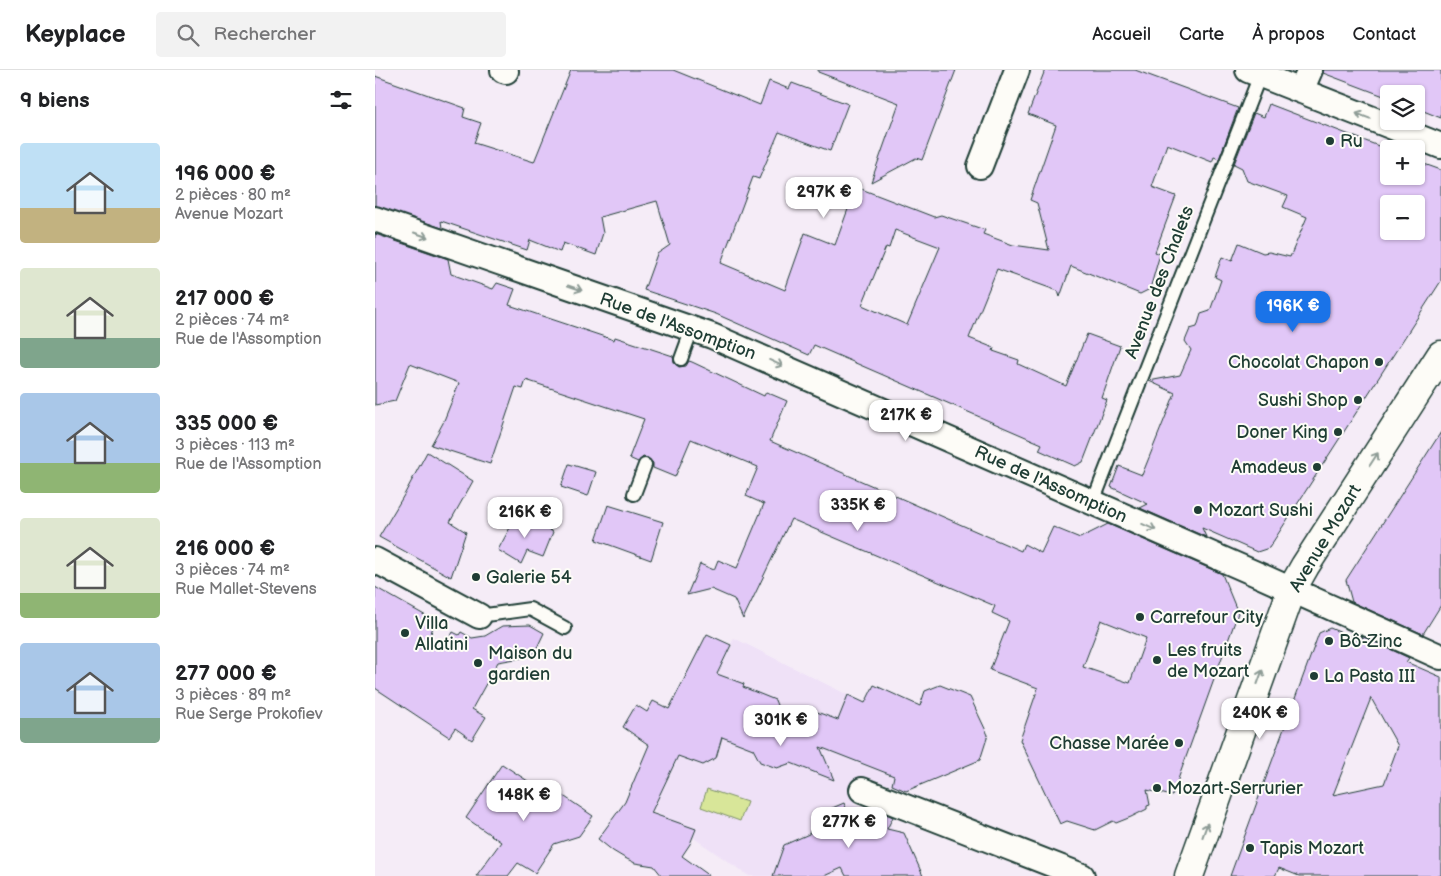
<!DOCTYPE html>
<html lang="fr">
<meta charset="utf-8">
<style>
body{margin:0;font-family:"Balsamiq Sans",sans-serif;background:#f2f2f2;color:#202124;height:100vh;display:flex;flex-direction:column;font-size:19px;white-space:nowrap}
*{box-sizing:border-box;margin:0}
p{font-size:16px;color:#757577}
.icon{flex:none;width:28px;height:28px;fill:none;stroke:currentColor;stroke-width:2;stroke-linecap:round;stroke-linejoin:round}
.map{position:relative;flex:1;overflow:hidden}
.details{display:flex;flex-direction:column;background:#fff;width:375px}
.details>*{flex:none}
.controls{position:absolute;left:1005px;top:15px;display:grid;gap:10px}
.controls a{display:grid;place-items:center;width:45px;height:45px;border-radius:5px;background:#fff;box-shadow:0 1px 4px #0004;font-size:25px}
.price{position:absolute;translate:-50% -42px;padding:0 11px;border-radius:10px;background:#fff;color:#222;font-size:16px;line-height:32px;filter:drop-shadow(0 1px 2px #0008)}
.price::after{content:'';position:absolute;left:50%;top:30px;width:15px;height:11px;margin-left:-8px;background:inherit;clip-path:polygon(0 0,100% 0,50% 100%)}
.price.on{background:#1a73e8;color:#fff}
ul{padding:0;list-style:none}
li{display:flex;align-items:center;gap:15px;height:125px;padding:0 20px}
li span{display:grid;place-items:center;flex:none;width:140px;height:100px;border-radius:5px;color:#555}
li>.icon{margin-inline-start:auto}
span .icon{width:60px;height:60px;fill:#fffc;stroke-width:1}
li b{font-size:21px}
h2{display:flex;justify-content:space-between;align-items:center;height:60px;padding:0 20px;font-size:21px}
header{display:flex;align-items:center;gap:30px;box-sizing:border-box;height:70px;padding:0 25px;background:#fff;border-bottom:1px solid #e0e0e0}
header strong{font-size:24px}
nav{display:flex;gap:28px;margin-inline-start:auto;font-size:18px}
.search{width:350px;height:45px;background:#f2f2f2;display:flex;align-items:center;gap:12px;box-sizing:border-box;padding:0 18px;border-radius:5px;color:#757577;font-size:19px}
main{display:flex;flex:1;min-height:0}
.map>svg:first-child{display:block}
</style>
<header>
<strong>Keyplace</strong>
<div class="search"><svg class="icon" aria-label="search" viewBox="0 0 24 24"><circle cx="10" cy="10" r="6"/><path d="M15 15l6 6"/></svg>Rechercher</div>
<nav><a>Accueil</a><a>Carte</a><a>À propos</a><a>Contact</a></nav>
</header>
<main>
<section class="details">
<h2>9 biens<svg class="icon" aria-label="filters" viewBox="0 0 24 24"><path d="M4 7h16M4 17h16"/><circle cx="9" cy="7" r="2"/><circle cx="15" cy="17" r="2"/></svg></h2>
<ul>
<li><span style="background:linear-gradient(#bfe0f5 65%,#c2b280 0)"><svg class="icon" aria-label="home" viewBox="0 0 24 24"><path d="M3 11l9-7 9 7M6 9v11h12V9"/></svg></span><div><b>196 000 €</b><p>2 pièces · 80 m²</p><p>Avenue Mozart</p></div></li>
<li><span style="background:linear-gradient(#dfe7d0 70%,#7fa58c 0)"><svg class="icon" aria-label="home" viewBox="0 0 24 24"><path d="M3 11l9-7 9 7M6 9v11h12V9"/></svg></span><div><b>217 000 €</b><p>2 pièces · 74 m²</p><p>Rue de l'Assomption</p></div></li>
<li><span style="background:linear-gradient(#a9c7e8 70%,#8fb573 0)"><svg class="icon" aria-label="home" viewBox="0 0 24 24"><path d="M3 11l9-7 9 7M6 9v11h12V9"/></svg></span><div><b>335 000 €</b><p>3 pièces · 113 m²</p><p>Rue de l'Assomption</p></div></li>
<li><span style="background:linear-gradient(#dfe7d0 75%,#8fb573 0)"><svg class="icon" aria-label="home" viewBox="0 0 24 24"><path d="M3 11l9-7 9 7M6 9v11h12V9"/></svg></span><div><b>216 000 €</b><p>3 pièces · 74 m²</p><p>Rue Mallet-Stevens</p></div></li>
<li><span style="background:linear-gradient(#a9c7e8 75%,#7fa58c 0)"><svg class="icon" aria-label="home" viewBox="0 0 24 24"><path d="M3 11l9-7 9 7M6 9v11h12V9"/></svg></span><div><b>277 000 €</b><p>3 pièces · 89 m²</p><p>Rue Serge Prokofiev</p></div></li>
</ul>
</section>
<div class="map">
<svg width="1066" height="806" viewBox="0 0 1066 806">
<rect width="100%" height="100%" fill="#f5ecf7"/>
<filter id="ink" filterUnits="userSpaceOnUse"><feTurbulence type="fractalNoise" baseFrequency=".02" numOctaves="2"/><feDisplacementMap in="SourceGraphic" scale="10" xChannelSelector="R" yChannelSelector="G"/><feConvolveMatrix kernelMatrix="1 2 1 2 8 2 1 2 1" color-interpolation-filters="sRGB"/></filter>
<g filter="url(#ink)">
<path fill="#efe1f7" d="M359 568 489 633 499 615 520 625 515 639 540 649 550 621 606 653 613 665 605 690 531 721 489 706 479 735 517 749 515 752 519 761 529 763 548 806H374L278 740Z"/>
<path fill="#d8e699" stroke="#7c9266" d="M332 719 372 732 365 751 326 737Z"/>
<path fill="#e1c7f7" stroke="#1f3d34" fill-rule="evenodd" d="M196 0H298L385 35 394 11 414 19 417 13 473 34 455 81 404 62 384 109 378 107 346 193 410 220 430 163 460 175 481 117 559 147 566 145 610 160 608 164 638 175 674 180 662 133 655 130 681 55 653 44 670 0H760L863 38 844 89 839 87 837 92 792 74 777 117 801 126 780 182 785 184 775 219 765 224 696 196 685 227 683 221 622 199 594 268 619 278 618 281 644 290 643 294 691 316 712 264 745 276 727 328 732 330 708 392 700 396 664 380 667 374 439 275 434 285 341 244 269 220 282 184 295 175 282 131 225 147 228 163 221 185 188 173 185 182 155 170 152 180 66 151 67 158 0 136V6L90 38 88 47 106 53 99 73 159 92ZM520 160 565 177 532 255 487 235 511 177 514 178Z
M443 0H581L547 90 541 88 496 112 524 33 443 2Z
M948 0H1066V48L1041 38V24H1014V28L948 3Z
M894 34 1014 80V106H1041V91L1066 100V211L894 478 882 482 827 458 831 467 765 438 773 434 736 417 744 396 767 405 800 323 774 311 805 305 816 280 810 271 815 259 822 257 826 244 835 241 846 210 840 207 847 187 857 191 864 173 888 183 894 182 915 187 932 147 908 137 913 126 872 111 867 98 859 94 879 43 889 47ZM1014 134H1041V161H1014Z
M0 164 73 189 76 204 118 219 122 213 140 219 134 235 239 270 240 267 298 286 300 294 304 297 311 296 314 291 317 292 389 326 391 322 412 331 395 371 646 481 649 474 666 483 678 457 705 468 733 454 847 504 863 543 797 726 772 720 775 735 772 736V739L756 747 741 753 738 751 720 760 692 751 685 754 645 670 663 618 615 600 634 551 617 543 620 536 416 449 368 549 359 529 336 519 312 525 325 494 339 500 343 490 362 498 389 434 371 426 383 397 316 369 300 407 278 398V393L273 388 268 387 263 392 254 388 269 349 151 310 148 319 141 317 115 394 56 375 68 353 84 313 35 294 20 331 0 335ZM726 550 771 568 755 613 708 597Z
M1066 362V535L1048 564 977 532 971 510Z
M52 382 98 411 75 452 91 462 76 507 4 467 29 425Z
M194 394 221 402 213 426 186 417Z
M233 435 288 452 276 490 221 470Z
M144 441 178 462 168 487 152 481 146 494 123 480Z
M0 517 60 551 53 572 69 579 78 562 84 565 86 562 97 568 110 566 127 556 155 555 169 563 158 586 123 592 97 639 111 647 97 670 80 658 74 667 0 618Z
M955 558 988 572 987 566 1034 588 1031 592 1066 607V806H924L904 798 900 806H855L944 563ZM996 628 1023 676 1009 714 958 725Z
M332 564 356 575 342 604 369 614 368 617 400 630 403 638 423 646 434 639 463 650 473 625 490 633 499 615 545 636 550 621 565 615 595 627 613 665 605 690 531 721 517 715 519 706 445 677 459 710 416 693 402 698 385 692 378 679 347 667 341 688 328 695 303 686 276 743 321 759 315 774 307 786 335 806H287L279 796 260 793 248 787 238 781 223 769 250 732 274 675 248 657 261 635 272 642 278 631 294 639Z
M127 694 183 731 187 725 218 746 204 766 179 774 160 803 143 793 133 806H101L126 772 91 748Z
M469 733 474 746 490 752 511 744 518 747 512 759 529 763 548 806H471L467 798 449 806H398L409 775 434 764 441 745Z"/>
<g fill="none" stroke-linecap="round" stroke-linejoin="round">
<g stroke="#1f3d34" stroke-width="16">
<path id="lane" d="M306 289 317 259
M259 424 270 395
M718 432 885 5
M104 546 155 539 190 558"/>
</g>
<g stroke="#1f3d34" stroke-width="28">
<path id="street" d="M128 0 131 1
M873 0 1066 76
M926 21 935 0
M605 96 642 0
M0 149 337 266 886 506 1066 587
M0 490 104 546
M487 720 707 806"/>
</g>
<g stroke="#1f3d34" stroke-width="31">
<path id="secondary" d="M814 806 917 519 930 496 1066 285"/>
</g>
<use href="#lane" stroke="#fdfcf7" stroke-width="12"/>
<use href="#street" stroke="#fdfcf7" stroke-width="24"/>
<use href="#secondary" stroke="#fdfcf7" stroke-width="28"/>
</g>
<defs><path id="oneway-shaft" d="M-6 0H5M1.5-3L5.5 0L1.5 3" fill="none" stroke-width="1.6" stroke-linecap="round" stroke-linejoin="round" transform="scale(1.25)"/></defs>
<g stroke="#8e9c96">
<use href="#oneway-shaft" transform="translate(988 46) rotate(-159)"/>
<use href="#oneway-shaft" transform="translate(46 165) rotate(19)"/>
<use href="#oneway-shaft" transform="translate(200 218) rotate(19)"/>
<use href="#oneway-shaft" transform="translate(401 293) rotate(24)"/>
<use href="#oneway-shaft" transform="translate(999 389) rotate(-57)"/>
<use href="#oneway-shaft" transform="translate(774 457) rotate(24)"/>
<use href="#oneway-shaft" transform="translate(885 607) rotate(-70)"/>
<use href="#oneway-shaft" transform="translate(830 760) rotate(-70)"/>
</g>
</g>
<g fill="#1f3d34" stroke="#fdfcf7" stroke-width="2">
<circle cx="955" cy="71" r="5"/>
<circle cx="1004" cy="292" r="5"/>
<circle cx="983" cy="330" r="5"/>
<circle cx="963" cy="362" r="5"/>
<circle cx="942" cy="397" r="5"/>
<circle cx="823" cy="440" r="5"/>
<circle cx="101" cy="507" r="5"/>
<circle cx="765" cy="547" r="5"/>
<circle cx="30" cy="563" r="5"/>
<circle cx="954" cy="571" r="5"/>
<circle cx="782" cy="590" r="5"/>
<circle cx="103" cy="593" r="5"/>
<circle cx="939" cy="606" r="5"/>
<circle cx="804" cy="673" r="5"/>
<circle cx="782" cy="718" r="5"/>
<circle cx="875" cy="778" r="5"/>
</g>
<g text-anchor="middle" stroke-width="4" stroke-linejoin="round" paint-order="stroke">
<g font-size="18" fill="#1f3d34" stroke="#fdfcf7" text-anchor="start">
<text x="965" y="77">Ru</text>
<text x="994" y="298" text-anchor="end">Chocolat Chapon</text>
<text x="973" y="336" text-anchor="end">Sushi Shop</text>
<text x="953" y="368" text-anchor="end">Doner King</text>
<text x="932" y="403" text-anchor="end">Amadeus</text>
<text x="833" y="446">Mozart Sushi</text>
<text x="111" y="513">Galerie 54</text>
<text x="775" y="553">Carrefour City</text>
<text x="40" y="559">Villa<tspan x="40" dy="21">Allatini</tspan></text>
<text x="964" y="577">Bô-Zinc</text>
<text x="792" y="586">Les fruits<tspan x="792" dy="21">de Mozart</tspan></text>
<text x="113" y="589">Maison du<tspan x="113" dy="21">gardien</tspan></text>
<text x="949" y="612">La Pasta III</text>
<text x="794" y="679" text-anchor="end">Chasse Marée</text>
<text x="792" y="724">Mozart-Serrurier</text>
<text x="885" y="784">Tapis Mozart</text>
</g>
<g font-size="18" fill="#1f3d34" stroke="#fdfcf7">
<text transform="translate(784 212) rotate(-69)" y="6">Avenue des Chalets</text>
<text transform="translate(303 256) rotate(20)" y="6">Rue de l'Assomption</text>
<text transform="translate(676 414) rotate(24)" y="6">Rue de l'Assomption</text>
<text transform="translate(950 468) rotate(-59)" y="6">Avenue Mozart</text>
</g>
</g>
</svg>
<div class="controls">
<a><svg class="icon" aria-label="layers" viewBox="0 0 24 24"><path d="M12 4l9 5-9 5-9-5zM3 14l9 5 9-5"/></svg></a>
<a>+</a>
<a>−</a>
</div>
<b class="price" style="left:449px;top:149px">297K €</b>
<b class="price on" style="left:918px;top:263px">196K €</b>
<b class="price" style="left:531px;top:372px">217K €</b>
<b class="price" style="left:483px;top:462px">335K €</b>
<b class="price" style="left:150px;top:469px">216K €</b>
<b class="price" style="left:885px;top:670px">240K €</b>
<b class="price" style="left:406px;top:677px">301K €</b>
<b class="price" style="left:149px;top:752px">148K €</b>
<b class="price" style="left:474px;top:779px">277K €</b>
</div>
</main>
